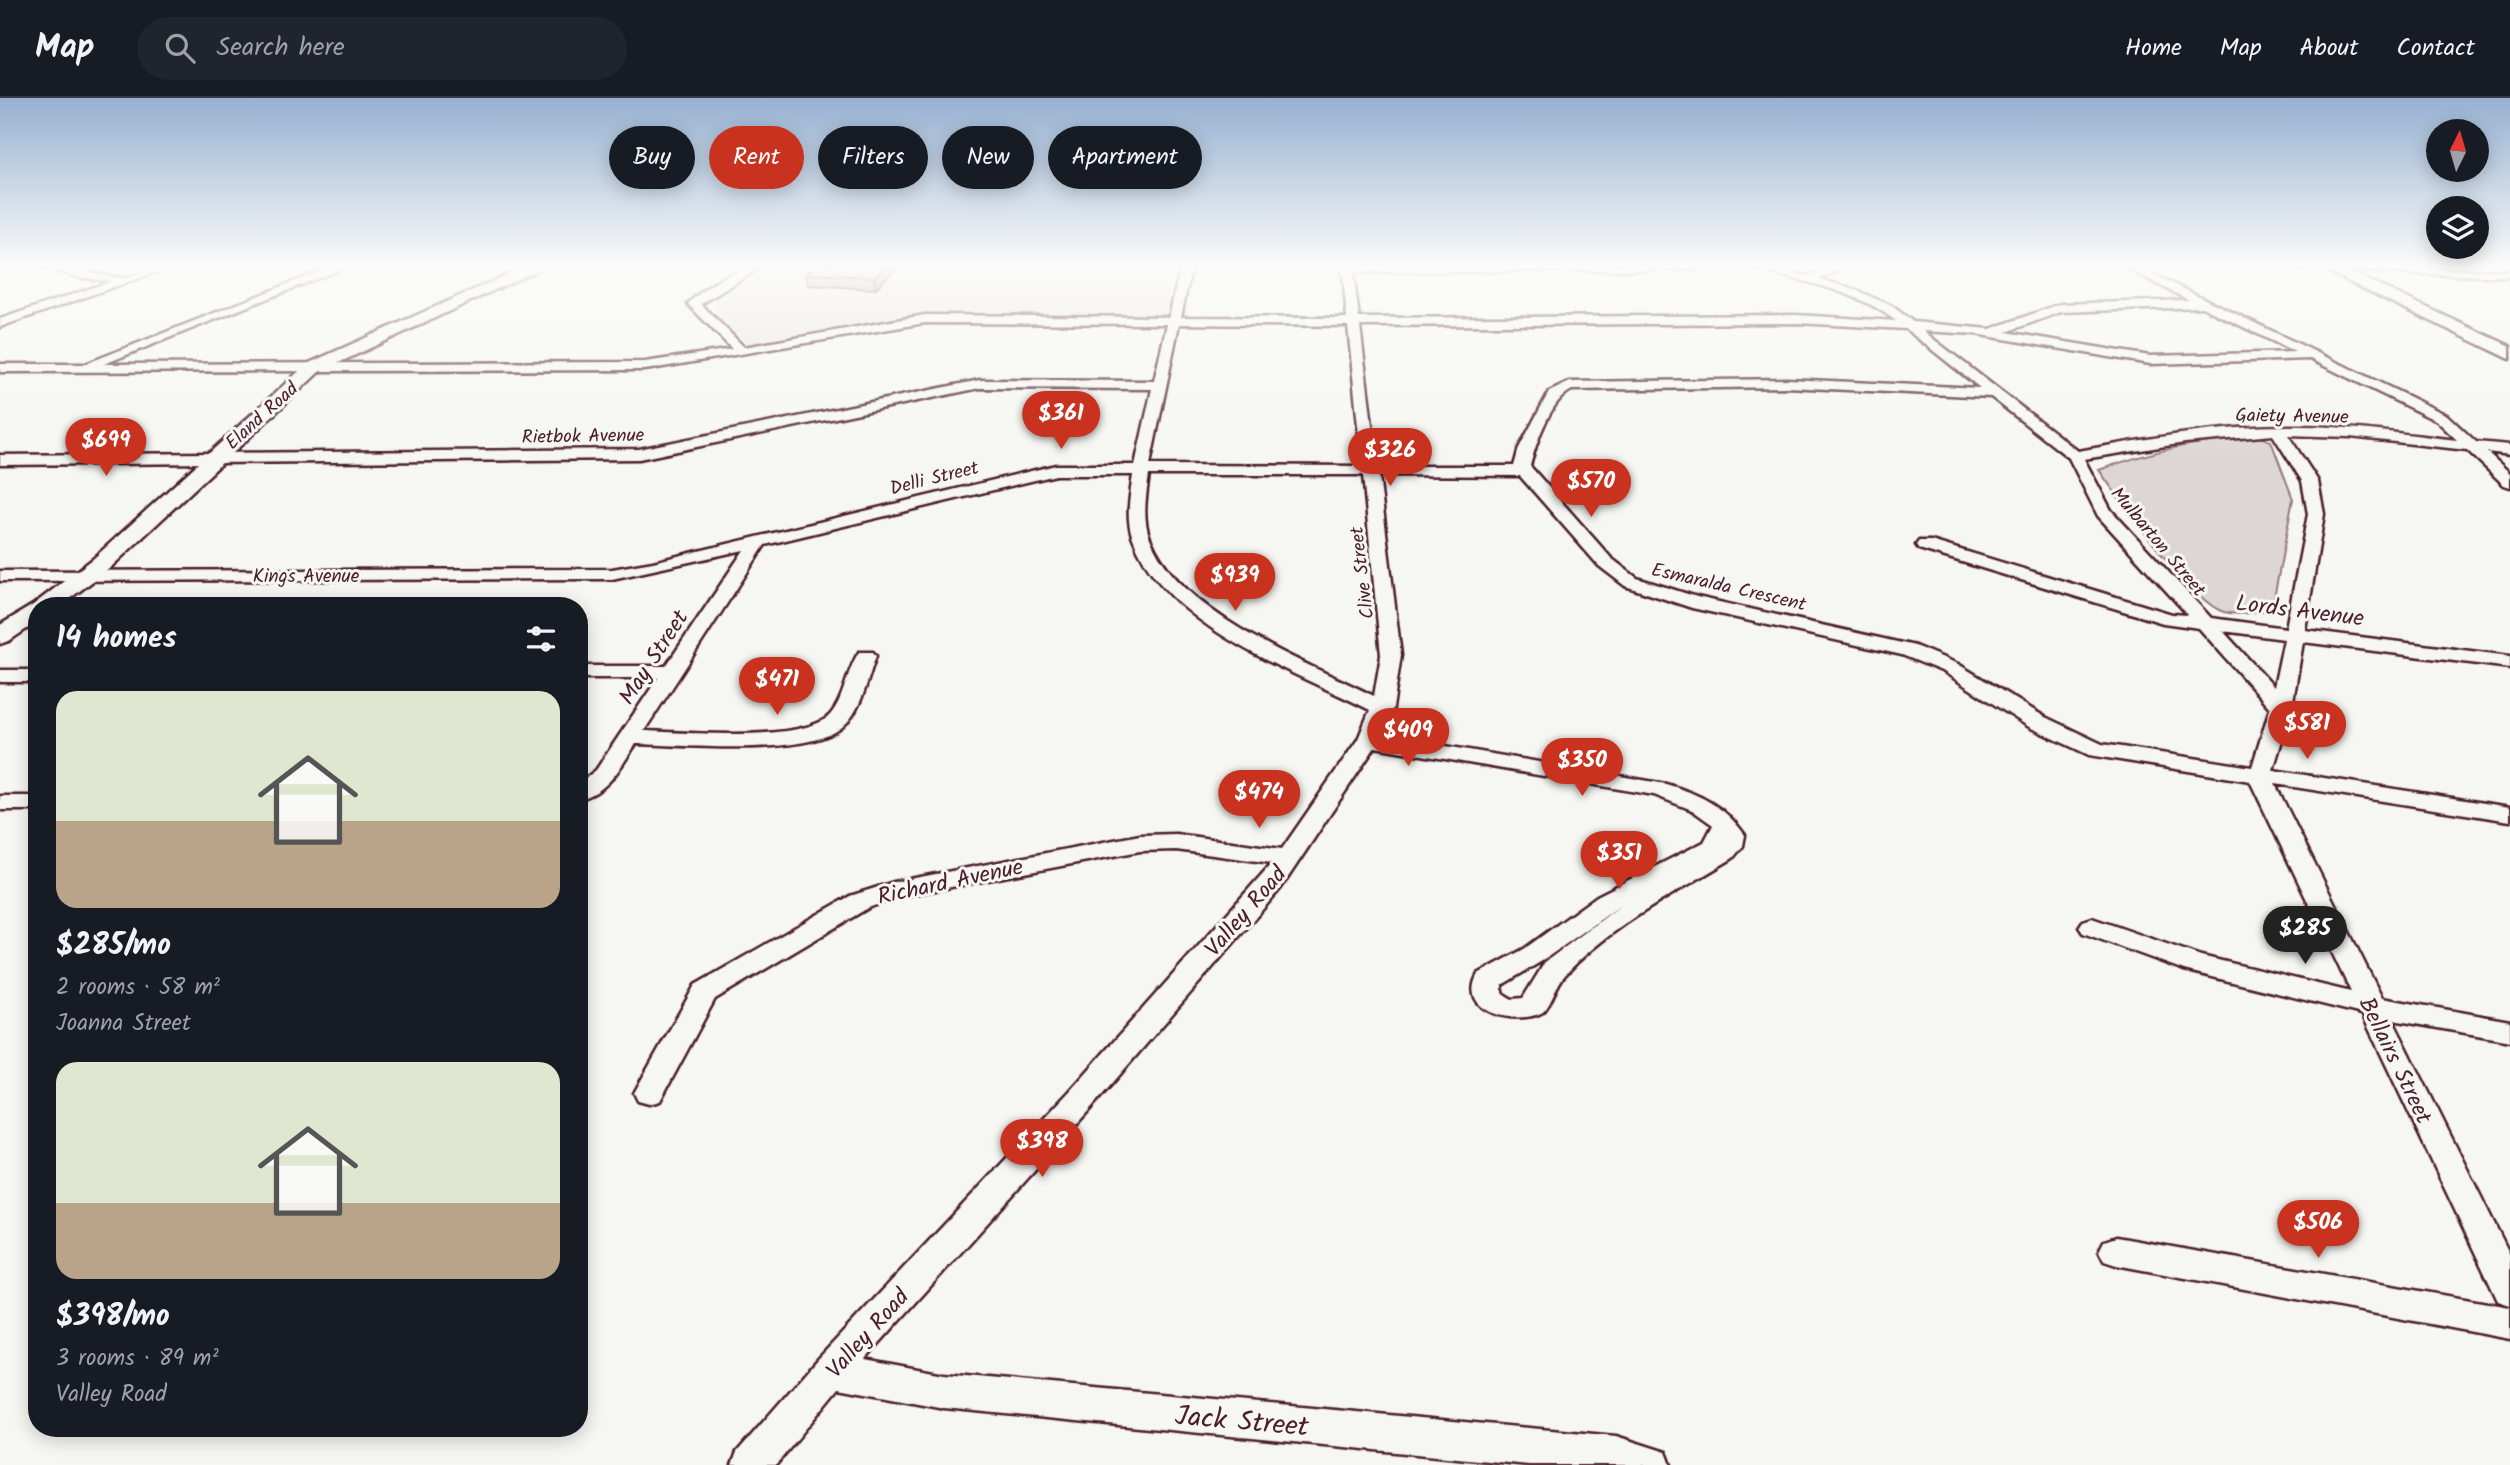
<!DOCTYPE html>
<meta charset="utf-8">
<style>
body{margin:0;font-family:Kalam,sans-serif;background:#20242c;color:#f1f3f6;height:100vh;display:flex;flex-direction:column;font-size:26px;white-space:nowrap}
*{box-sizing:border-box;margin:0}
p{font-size:23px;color:#9ea1a6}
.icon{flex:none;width:38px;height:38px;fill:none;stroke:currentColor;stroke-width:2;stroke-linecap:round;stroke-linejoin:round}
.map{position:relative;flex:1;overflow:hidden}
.drawer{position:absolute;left:28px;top:499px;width:560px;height:840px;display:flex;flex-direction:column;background:#171b24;border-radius:28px;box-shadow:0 4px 18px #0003}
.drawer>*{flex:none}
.banner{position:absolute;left:609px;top:28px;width:665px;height:63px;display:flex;gap:14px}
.needle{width:46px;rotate:5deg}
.fabs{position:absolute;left:2426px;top:21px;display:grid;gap:14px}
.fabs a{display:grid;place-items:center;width:63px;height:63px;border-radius:50%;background:#171b24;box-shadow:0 4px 18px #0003;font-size:35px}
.price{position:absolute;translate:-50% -60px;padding:0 16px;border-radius:24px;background:#c8321e;color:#fff;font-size:23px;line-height:46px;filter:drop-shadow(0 2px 4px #0008)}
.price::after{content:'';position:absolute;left:50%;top:42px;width:21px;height:16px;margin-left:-10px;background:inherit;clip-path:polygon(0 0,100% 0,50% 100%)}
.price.current{background:#222;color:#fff}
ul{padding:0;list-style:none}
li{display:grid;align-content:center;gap:14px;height:371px;padding:0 28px}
li span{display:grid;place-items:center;height:217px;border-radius:21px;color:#555}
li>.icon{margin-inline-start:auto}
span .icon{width:126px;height:126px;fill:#fffc;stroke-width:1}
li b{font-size:30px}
h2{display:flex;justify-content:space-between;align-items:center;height:84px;padding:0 28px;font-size:30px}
.tag{padding:0 24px;border-radius:32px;background:#171b24;box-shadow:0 4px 18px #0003;font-size:24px;line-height:63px}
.tag.current{background:#c8321e;color:#fff}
header{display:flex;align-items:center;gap:42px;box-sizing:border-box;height:98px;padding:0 35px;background:#171b24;border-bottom:2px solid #363941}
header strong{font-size:33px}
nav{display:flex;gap:38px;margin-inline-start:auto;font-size:24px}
.search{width:490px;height:63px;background:#20242c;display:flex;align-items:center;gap:18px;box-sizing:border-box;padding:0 24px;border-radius:38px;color:#9ea1a6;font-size:26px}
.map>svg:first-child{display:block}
</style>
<header>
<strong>Map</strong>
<div class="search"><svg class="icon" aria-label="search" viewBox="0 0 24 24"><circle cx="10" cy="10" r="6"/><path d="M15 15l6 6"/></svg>Search here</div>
<nav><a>Home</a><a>Map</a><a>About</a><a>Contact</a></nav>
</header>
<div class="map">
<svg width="2510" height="1367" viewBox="0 0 2510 1367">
<rect width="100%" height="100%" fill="#f6f6f2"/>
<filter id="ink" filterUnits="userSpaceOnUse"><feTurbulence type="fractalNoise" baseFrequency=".0143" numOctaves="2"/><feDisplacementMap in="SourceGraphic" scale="14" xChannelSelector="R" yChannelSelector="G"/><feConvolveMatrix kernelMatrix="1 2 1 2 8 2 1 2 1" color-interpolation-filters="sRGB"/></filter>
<g filter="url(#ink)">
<path fill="#e9e6e3" d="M1174 167 1167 215 1154 219 917 217 751 249 719 221 713 204 718 196 769 168Z"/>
<path fill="#ddd6d5" stroke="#947a80" stroke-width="2" d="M2260 339 2271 343 2293 401 2272 511C2257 514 2239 518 2224 514 2191 504 2121 403 2099 372 2154 352 2202 342 2260 339Z"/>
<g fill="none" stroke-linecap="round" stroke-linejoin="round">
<g stroke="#4a1f2b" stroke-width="5">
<path id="minor" d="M34 167C63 166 94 177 122 180 134 181 157 166 176 167L0 229V221L112 183 82 180Z
M336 167H351L104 266 645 264 732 251 688 206C704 189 740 166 764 167L701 206 744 249 925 217 1169 219 1181 167H1192L1181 219 1347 220 1342 167H1766L1807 178 1836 167H1851L1819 181 1851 190 1892 208 1913 224 1990 231 2060 206 2189 202 2120 167H2134L2447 317 2476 344 2510 347V357L2487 354 2510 375V389L2504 387 2467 352 2350 339 2288 337 2318 383 2324 416 2305 532 2510 558V570L2303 544 2292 609 2273 672 2510 709V723L2275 686 2382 900 2510 923V943L2393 922 2510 1157V1207L2498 1203 2362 916 2184 872 2083 835 2079 829 2083 823 2092 820 2201 858 2351 894 2250 683 2089 657 2029 629 1944 574 1902 557 1692 510 1625 488 1599 468 1520 378 1379 377 1401 557 1393 610 1382 637 1666 686C1699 696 1725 708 1745 737L1743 748 1733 760C1676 795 1610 828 1565 877 1555 888 1553 904 1543 914 1518 928 1456 915 1478 876L1524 851 1597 798 1704 744 1713 727 1692 712 1654 697 1375 649 1281 790 1091 1010 865 1261 944 1276 1616 1338 1666 1354 1671 1367H1529L944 1310 839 1290 776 1367H732L737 1354 819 1260 1069 994 1272 765 1176 752 1140 753 899 799 868 810 715 901 660 1003 649 1006 638 1003 634 995 695 887 850 798 894 784 1140 737 1176 736 1282 751 1358 641 1370 612C1293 573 1165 529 1133 440 1125 420 1130 398 1133 377H1056L765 447 644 633C683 634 804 645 830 617 845 600 846 573 859 554H873L876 558C867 581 862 614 841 630 804 659 684 647 636 646 620 669 609 694 579 701V685L596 672 658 580H579V568H666L744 452 612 481 0 483V473L612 471 653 464 1056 367H1135L1152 291 980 290 639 361 0 367V357L639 351 980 282 1154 283 1167 226 925 225 645 272 0 274V266H85ZM1757 171C1804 184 1857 192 1896 223L1797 217 1359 220 1353 174ZM2202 209 2295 254 2150 258 2006 234 2061 214ZM1797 225 1906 231 1980 290 1787 281 1570 284 1549 294 1519 350 1514 368H1377L1360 228ZM1179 226 1348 228 1362 368 1150 367ZM1923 233 1975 236 2150 266 2310 261 2437 323 2457 342C2403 336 2350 328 2296 328 2223 327 2150 340 2078 353ZM1787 289 1991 299 2069 360 2098 418 2188 517 2172 516 1931 443H1919L1916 447 1919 451 2163 525 2199 530 2270 610 2252 669 2102 646 2045 619 1958 566 1915 548 1697 499 1637 480 1611 460 1530 368C1536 345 1550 302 1572 292ZM2273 337 2302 383 2308 416 2286 530 2211 520 2111 412 2084 361 2185 345ZM1149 377H1363L1381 557 1374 598C1304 563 1181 518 1150 440 1142 420 1146 398 1149 377ZM2223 533 2284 541 2274 589ZM1624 805 1545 864 1523 900 1512 901 1502 895V887L1542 863Z
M2260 167 2510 173V179L2266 170Z
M0 572H37V584H0Z
M0 698H37V712H0Z
M2116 1139 2510 1209V1241L2116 1167 2104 1163 2099 1153 2104 1143Z"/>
</g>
<g stroke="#4a1f2b" stroke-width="5">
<path id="tertiary" d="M529 167H548L319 274 110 470 60 508H37V524L9 543 0 546V527L33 507 94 460 307 266Z"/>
</g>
<g stroke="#4a1f2b" stroke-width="5">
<path id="secondary" d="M2314 167H2335L2510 248V261Z"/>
</g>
<use href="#minor" fill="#f6f6f2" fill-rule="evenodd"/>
<use href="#tertiary" fill="#f6f6f2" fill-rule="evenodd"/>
<use href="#secondary" fill="#f6f6f2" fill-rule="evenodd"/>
</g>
<path fill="#afa6a5" stroke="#4a1f2b" stroke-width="2" d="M818 167H894V172L875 191 808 187 806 176Z"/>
<path fill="#8f8786" stroke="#4a1f2b" stroke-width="2" d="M887 167H894V172L875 191 874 179Z"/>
<path fill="#ccc1c0" stroke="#4a1f2b" stroke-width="2" d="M818 167H887L874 179 806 176Z"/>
</g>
<linearGradient id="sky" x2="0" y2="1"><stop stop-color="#96b1d1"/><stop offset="0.47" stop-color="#fbfbf9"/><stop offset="1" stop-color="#fbfbf9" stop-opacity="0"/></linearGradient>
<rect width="2510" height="358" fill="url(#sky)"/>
<g text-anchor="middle" stroke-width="6" stroke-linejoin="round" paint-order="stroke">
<g font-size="19" fill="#4a1f2b" stroke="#f6f6f2">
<text transform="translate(261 317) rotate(-42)" y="7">Eland Road</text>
<text transform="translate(2292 317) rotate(1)" y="7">Gaiety Avenue</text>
<text transform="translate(583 337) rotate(-1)" y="7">Rietbok Avenue</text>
<text transform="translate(934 379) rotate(-14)" y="7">Delli Street</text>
<text transform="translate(2159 443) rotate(50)" y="7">Mulbarton Street</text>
<text transform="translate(1361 475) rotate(-97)" y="7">Clive Street</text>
<text x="306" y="484">Kings Avenue</text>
<text transform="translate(1729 488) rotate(13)" y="7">Esmaralda Crescent</text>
</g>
<g font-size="23" fill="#4a1f2b" stroke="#f6f6f2">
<text transform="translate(2300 512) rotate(7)" y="8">Lords Avenue</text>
<text transform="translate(653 559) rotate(-57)" y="8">May Street</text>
<text transform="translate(950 783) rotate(-12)" y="8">Richard Avenue</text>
<text transform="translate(1245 813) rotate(-49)" y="8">Valley Road</text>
<text transform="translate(2396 962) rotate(64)" y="8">Bellairs Street</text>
<text transform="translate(867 1235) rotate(-48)" y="8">Valley Road</text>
</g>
<g font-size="28" fill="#4a1f2b" stroke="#f6f6f2">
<text transform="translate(1242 1322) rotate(5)" y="10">Jack Street</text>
</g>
</g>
</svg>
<div class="fabs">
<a><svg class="needle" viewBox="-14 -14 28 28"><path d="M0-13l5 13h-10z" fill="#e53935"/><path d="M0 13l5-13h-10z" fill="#9ea1a6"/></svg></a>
<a><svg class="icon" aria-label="layers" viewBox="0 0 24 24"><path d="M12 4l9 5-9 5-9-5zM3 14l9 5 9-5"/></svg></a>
</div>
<b class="price" style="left:1061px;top:353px">$361</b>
<b class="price" style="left:106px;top:380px">$699</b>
<b class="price" style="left:1390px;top:390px">$326</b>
<b class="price" style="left:1591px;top:421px">$570</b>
<b class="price" style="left:1235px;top:515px">$939</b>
<b class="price" style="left:777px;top:619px">$471</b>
<b class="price" style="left:2307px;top:663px">$581</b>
<b class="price" style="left:1408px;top:670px">$409</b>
<b class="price" style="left:1582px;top:700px">$350</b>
<b class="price" style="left:1259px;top:732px">$474</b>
<b class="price" style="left:1619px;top:793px">$351</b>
<b class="price current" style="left:2305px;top:868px">$285</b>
<b class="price" style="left:1042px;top:1081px">$398</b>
<b class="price" style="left:2318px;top:1162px">$506</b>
<div class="banner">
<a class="tag">Buy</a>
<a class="tag current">Rent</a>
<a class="tag">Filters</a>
<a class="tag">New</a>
<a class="tag">Apartment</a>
</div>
<section class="drawer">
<h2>14 homes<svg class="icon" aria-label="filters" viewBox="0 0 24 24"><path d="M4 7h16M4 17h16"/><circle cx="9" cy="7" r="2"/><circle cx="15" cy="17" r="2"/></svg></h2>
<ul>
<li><span style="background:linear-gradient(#dfe7d0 60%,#b9a48a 0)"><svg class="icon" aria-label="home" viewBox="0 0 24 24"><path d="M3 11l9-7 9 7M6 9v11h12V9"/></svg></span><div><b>$285/mo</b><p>2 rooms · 58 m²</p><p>Joanna Street</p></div></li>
<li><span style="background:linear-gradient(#dfe7d0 65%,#b9a48a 0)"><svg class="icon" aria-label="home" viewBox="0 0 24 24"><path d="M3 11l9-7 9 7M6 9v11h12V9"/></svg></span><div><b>$398/mo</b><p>3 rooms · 89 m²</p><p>Valley Road</p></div></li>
</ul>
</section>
</div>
